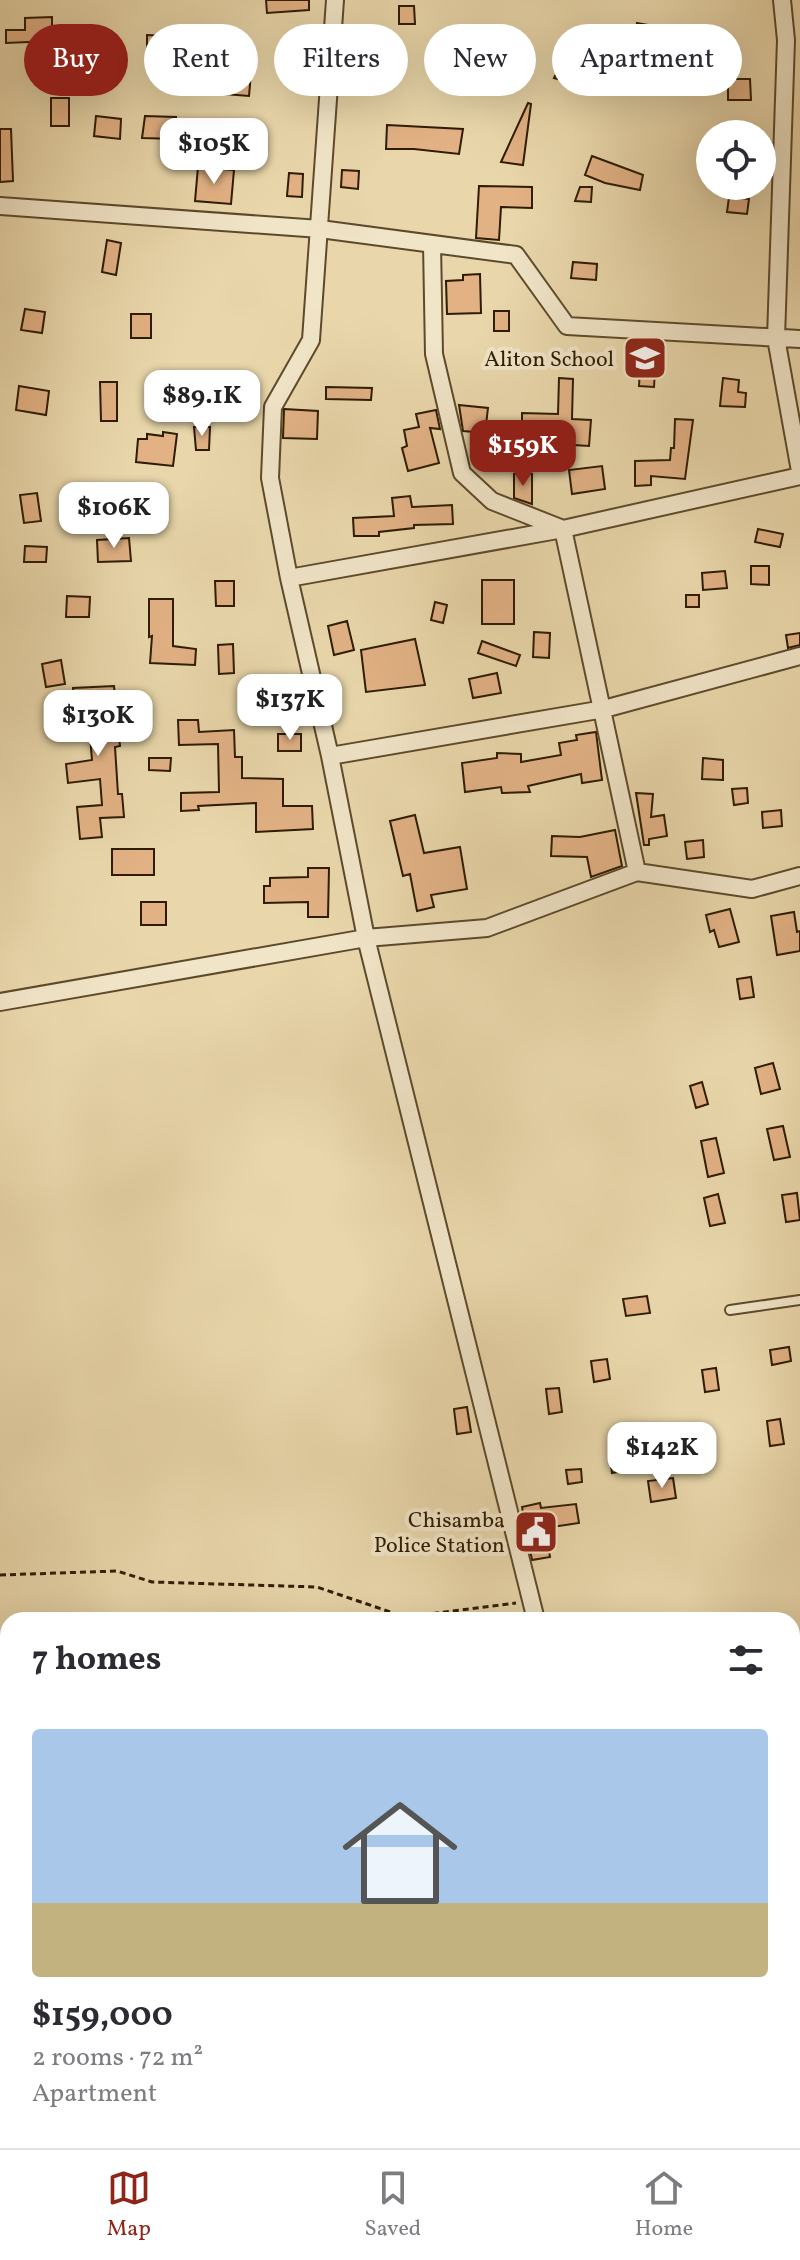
<!DOCTYPE html>
<meta charset="utf-8">
<style>
body{margin:0;font-family:Vollkorn,serif;background:#f7f7f7;color:#2b2b33;height:100vh;display:flex;flex-direction:column;font-size:30px;white-space:nowrap}
*{box-sizing:border-box;margin:0}
p{font-size:26px;color:#7c7c81}
.icon{flex:none;width:44px;height:44px;fill:none;stroke:currentColor;stroke-width:2;stroke-linecap:round;stroke-linejoin:round}
.map{position:relative;flex:1;overflow:hidden}
.sheet{position:absolute;left:0px;top:1612px;width:800px;height:536px;display:flex;flex-direction:column;background:#fff;border-radius:24px 24px 0 0;box-shadow:0 8px 32px #0002}
.sheet>*{flex:none}
.banner{position:absolute;left:24px;top:24px;width:752px;height:72px;display:flex;gap:16px}
.controls{position:absolute;left:696px;top:120px;display:grid;gap:16px}
.controls a{display:grid;place-items:center;width:80px;height:80px;border-radius:50%;background:#fff;box-shadow:0 8px 32px #0002;font-size:40px}
.price{position:absolute;translate:-50% -68px;padding:0 18px;border-radius:16px;background:#fff;color:#222;font-size:26px;line-height:52px;filter:drop-shadow(0 2px 4px #0008)}
.price::after{content:'';position:absolute;left:50%;top:48px;width:24px;height:18px;margin-left:-12px;background:inherit;clip-path:polygon(0 0,100% 0,50% 100%)}
.price.selected{background:#8f2418;color:#fff}
ul{padding:0;list-style:none}
li{display:grid;align-content:center;gap:16px;height:424px;padding:0 32px}
li span{display:grid;place-items:center;height:248px;border-radius:8px;color:#555}
li>.icon{margin-inline-start:auto}
span .icon{width:144px;height:144px;fill:#fffc;stroke-width:1}
li b{font-size:34px}
h2{display:flex;justify-content:space-between;align-items:center;height:96px;padding:0 32px;font-size:34px}
.pill{padding:0 28px;border-radius:36px;background:#fff;box-shadow:0 8px 32px #0002;font-size:28px;line-height:72px}
.pill.selected{background:#8f2418;color:#fff}
.dock{display:flex;justify-content:space-around;align-items:center;height:112px;border-top:2px solid #e1e1e2;background:#fff;font-size:22px;color:#7c7c81}
.dock a{display:grid;justify-items:center;gap:4px}
.dock .selected{color:#8f2418}
.map>svg:first-child{display:block}
</style>
<div class="map">
<svg width="800" height="2148" viewBox="0 0 800 2148">
<rect width="100%" height="100%" fill="#e9d7ab"/>
<filter id="stains"><feTurbulence type="fractalNoise" baseFrequency=".0025" numOctaves="4"/><feColorMatrix values="0 0 0 0 .2 0 0 0 0 .09 0 0 0 0 .02 0 0 0 .5 -.17"/></filter>
<radialGradient id="worn" r=".72"><stop offset=".6" stop-color="#630" stop-opacity="0"/><stop offset="1" stop-color="#630" stop-opacity=".3"/></radialGradient>
<path fill="#e2b285" stroke="#2e1b00" stroke-width="2" d="M266 0H309V10L267 13Z
M399 6H414L415 24H399Z
M52 17V41L6 43V30H25V18Z
M637 23 682 31 679 56 633 48Z
M147 35 169 36 168 50 147 49Z
M568 50 590 61 591 56 614 62 607 92 554 78Z
M214 70 251 73 249 96 212 93Z
M296 72 316 73V90L295 89Z
M490 76 507 77 506 90 490 89Z
M728 79H750L751 100H728Z
M51 98H69V126H51Z
M528 103 531 104 523 165 501 162Z
M96 116 121 119 120 139 94 136Z
M145 116 176 117V139L142 138Z
M387 125 463 129 459 154 414 149H386Z
M0 129H11L13 181 0 182Z
M592 156 643 175 640 190 605 183 585 175Z
M198 167 234 170 231 204 195 201Z
M342 170 359 171 358 189 341 187Z
M289 173 303 174 302 197 287 196Z
M479 186 532 187V208L501 207 499 240 476 238Z
M580 187H592L591 202 575 201Z
M729 197 749 199 747 214 727 212Z
M107 240 121 243 116 275 102 272Z
M573 262 597 264 596 280 571 278Z
M480 274 481 313 447 314 446 281 463 280V275Z
M25 309 45 312 42 333 21 330Z
M494 311H509V331H494Z
M131 314H151V338H131Z
M641 352 656 353 654 387 639 386Z
M559 378 573 379 572 419 591 420 589 446 557 444 558 431 522 430V413L558 414Z
M723 378 739 380 738 392 746 393 745 407 720 406Z
M100 382H117V421H101Z
M19 386 49 391 46 415 16 410Z
M326 387 372 388 371 400 326 399Z
M459 405 488 408 485 433 463 431Z
M284 409 318 411 317 439 283 438Z
M436 410 440 429 430 428 439 463 408 471 402 448 407 446 404 430 419 427 416 414Z
M675 419 693 420 685 479 651 476V485L635 486V461L670 460 671 448H674Z
M194 427H210L209 450H196Z
M163 432 177 434 173 466 136 462 138 439H147V434L163 436Z
M602 466 605 489 572 494 569 470Z
M514 474H532V504L514 498Z
M37 493 41 521 24 523 20 495Z
M410 496 412 507 452 505 453 524 414 525V528L379 532V536H354L353 518 394 516 392 498Z
M110 497 131 498 130 515 109 514Z
M758 529 783 534 780 547 755 542Z
M129 538 131 561 98 562 97 540Z
M25 546 47 547 46 562H24Z
M751 566H769V585L751 584Z
M725 571 727 588 703 590 702 573Z
M482 580H514V624H482Z
M215 581H234V606H216Z
M686 595H699V607H686Z
M67 596 90 597 89 617H66Z
M149 599H173V646L196 649 195 665 150 663 152 636 149 637Z
M435 602 447 605 443 623 431 620Z
M347 621 354 650 334 655 328 626Z
M534 632 550 633 549 658 533 657Z
M800 633V645L788 648 786 635Z
M415 639 425 685 366 692 361 650Z
M482 641 520 655 516 666 478 653Z
M233 644 234 673 219 674 218 645Z
M61 660 65 684 46 687 42 664Z
M497 673 501 693 473 698 469 679Z
M114 686 120 746 115 747 118 794H122L124 817 100 818 102 837 80 839 77 807 102 805 100 779 68 783 66 764 92 760 88 713 75 714 73 688Z
M178 720H198L199 732 234 730 235 757H242V778L283 779V806H312L313 829 256 832V803L198 806 199 810 181 811V793L219 792 218 744 179 745Z
M596 732 602 780 582 783 581 774 528 786 530 792 502 793 501 787 465 792 462 763 497 758V753L521 754V762L561 755 559 743 577 740 576 735Z
M278 734H301V751H278Z
M149 758H171L170 771 149 770Z
M703 758 723 760V780L702 779Z
M747 788 748 803 734 805 732 789Z
M636 793 653 794 651 817 664 815 667 836 649 839V845H644Z
M781 810 782 826 763 828 762 812Z
M415 815 424 853 460 847 467 889 431 895 434 907 417 911 410 874 403 876 390 821Z
M615 830 622 866 591 877 587 857 551 856 552 836 580 837Z
M703 840 704 857 687 859 685 842Z
M112 849H154V875H112Z
M308 868H329L328 917H308V902L264 903V886H270V878L308 877Z
M141 902H166V925H141Z
M730 909 739 942 719 947 714 930 710 932 706 915Z
M794 912 797 932 800 931V951L777 955 771 916Z
M751 977 754 997 740 999 737 979Z
M773 1063 780 1089 761 1094 755 1068Z
M702 1082 708 1104 696 1108 690 1086Z
M783 1126 790 1157 774 1160 767 1129Z
M716 1138 724 1173 708 1177 701 1141Z
M797 1193 800 1220 786 1222 782 1195Z
M718 1194 725 1223 710 1226 704 1198Z
M647 1296 650 1313 626 1316 623 1299Z
M789 1347 791 1361 772 1365 770 1350Z
M607 1359 610 1379 594 1382 591 1361Z
M716 1368 719 1390 705 1392 702 1370Z
M559 1388 562 1412 549 1414 546 1389Z
M467 1407 471 1432 457 1434 454 1409Z
M780 1419 784 1444 770 1446 767 1421Z
M626 1455 628 1470 612 1473 610 1457Z
M581 1469 582 1482 568 1484 566 1470Z
M673 1478 676 1498 651 1502 648 1481Z
M540 1503 541 1508 576 1504 579 1523 545 1528 550 1557 532 1560 522 1507Z"/>
<g fill="none" stroke-linecap="round" stroke-linejoin="round">
<g stroke="#5d4a2b" stroke-width="12">
<path id="service" d="M730 1310 800 1300"/>
</g>
<g stroke="#5d4a2b" stroke-width="20">
<path id="minor" d="M335 0 311 340 273 407 270 478 289 578 330 756 366 938 536 1620
M782 0 786 40 776 338 800 471
M0 206 320 229 516 255 567 326 800 339
M432 244 434 354 462 473 492 501 563 529 637 872
M289 578 563 529 800 476
M330 756 604 709 800 656
M0 1002 366 938 487 928 637 872 752 889 800 876
M792 2052 800 2050
M301 2148 342 2140"/>
</g>
<g stroke="#2e1b00" stroke-width="26">
<path id="secondary" d="M792 1723 800 1721
M792 1996 800 2037"/>
</g>
<path stroke="#2e1b00" stroke-width="3" stroke-dasharray="6 4" stroke-linecap="butt" d="M0 1575 117 1571 152 1582 317 1587 405 1617 516 1603"/>
<use href="#service" stroke="#f1e5c8" stroke-width="8"/>
<use href="#minor" stroke="#f1e5c8" stroke-width="16"/>
<use href="#secondary" stroke="#f1e5c8" stroke-width="22"/>
</g>
<defs>
<g id="school-square" transform="scale(2.3)"><rect x="-9" y="-9" width="18" height="18" rx="4" fill="#8f2418" stroke="#f1e5c8"/><path d="M0-5L7-2L0 1L-7-2ZM-4 1L0 2.5L4 1V4Q0 6-4 4Z" fill="#fff"/></g>
<g id="civic-square" transform="scale(2.3)"><rect x="-9" y="-9" width="18" height="18" rx="4" fill="#8f2418" stroke="#f1e5c8"/><path d="M-.6-6.5H3V-4.5H.6V-3L4-1V1h2V6H-6V1h2V-1L-.6-3ZM-1.2 2.5V6h2.4V2.5Z" fill="#fff"/></g>
</defs>
<g fill-rule="evenodd">
<use href="#school-square" x="645" y="358"/>
<use href="#civic-square" x="536" y="1532"/>
</g>
<g text-anchor="middle" stroke-width="8" stroke-linejoin="round" paint-order="stroke">
<g font-size="22" fill="#2e1b00" stroke="#f1e5c8" text-anchor="end">
<text x="614" y="366">Aliton School</text>
<text x="505" y="1527">Chisamba<tspan x="505" dy="25">Police Station</tspan></text>
</g>
</g>
<rect width="100%" height="100%" filter="url(#stains)"/>
<rect width="100%" height="100%" fill="url(#worn)"/>
</svg>
<div class="controls">
<a><svg class="icon" aria-label="locate" viewBox="0 0 24 24"><circle cx="12" cy="12" r="6"/><path d="M12 2v4M12 18v4M2 12h4M18 12h4"/></svg></a>
</div>
<b class="price" style="left:214px;top:186px">$105K</b>
<b class="price" style="left:202px;top:438px">$89.1K</b>
<b class="price selected" style="left:523px;top:488px">$159K</b>
<b class="price" style="left:114px;top:550px">$106K</b>
<b class="price" style="left:290px;top:742px">$137K</b>
<b class="price" style="left:98px;top:758px">$130K</b>
<b class="price" style="left:662px;top:1490px">$142K</b>
<div class="banner">
<a class="pill selected">Buy</a>
<a class="pill">Rent</a>
<a class="pill">Filters</a>
<a class="pill">New</a>
<a class="pill">Apartment</a>
</div>
<section class="sheet">
<h2>7 homes<svg class="icon" aria-label="filters" viewBox="0 0 24 24"><path d="M4 7h16M4 17h16"/><circle cx="9" cy="7" r="2"/><circle cx="15" cy="17" r="2"/></svg></h2>
<ul>
<li><span style="background:linear-gradient(#a9c7e8 70%,#c2b280 0)"><svg class="icon" aria-label="home" viewBox="0 0 24 24"><path d="M3 11l9-7 9 7M6 9v11h12V9"/></svg></span><div><b>$159,000</b><p>2 rooms · 72 m²</p><p>Apartment</p></div></li>
</ul>
</section>
</div>
<nav class="dock">
<a class="selected"><svg class="icon" aria-label="map" viewBox="0 0 24 24"><path d="M3 6l6-2 6 2 6-2v14l-6 2-6-2-6 2zM9 4v14M15 6v14"/></svg>Map</a>
<a><svg class="icon" aria-label="saved" viewBox="0 0 24 24"><path d="M7 4h10v16l-5-4-5 4z"/></svg>Saved</a>
<a><svg class="icon" aria-label="home" viewBox="0 0 24 24"><path d="M3 11l9-7 9 7M6 9v11h12V9"/></svg>Home</a>
</nav>
